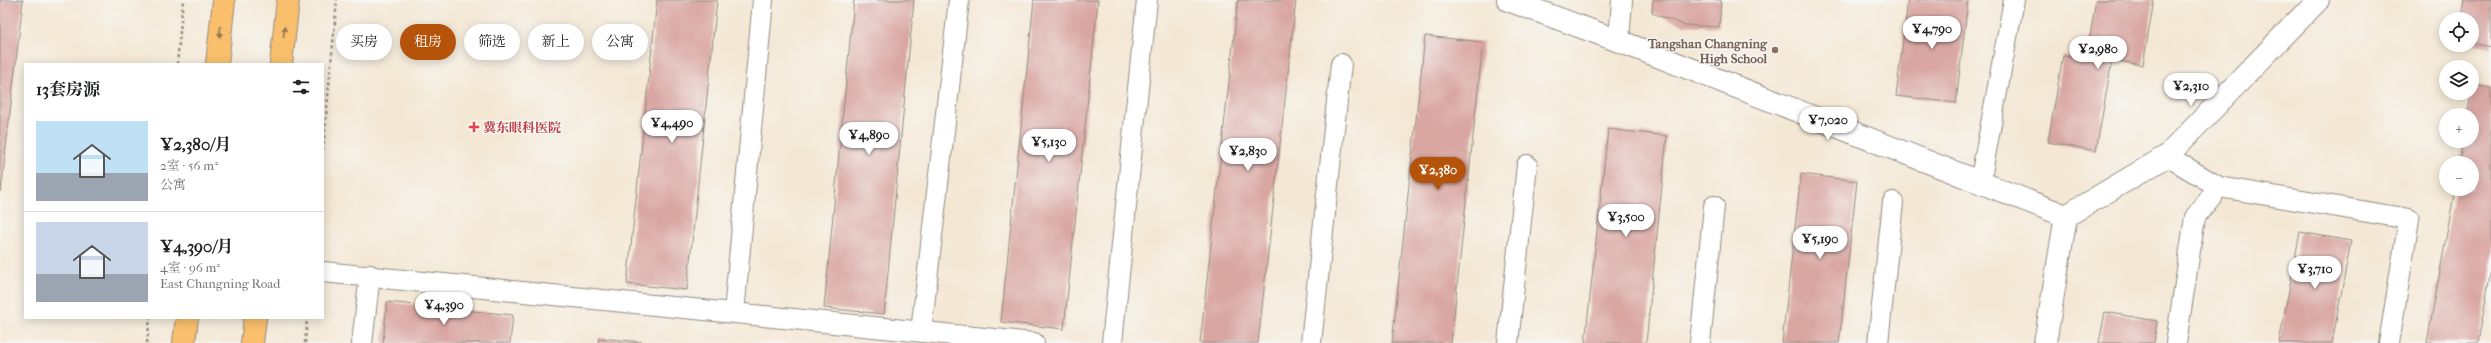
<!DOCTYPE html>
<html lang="zh">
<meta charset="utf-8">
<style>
body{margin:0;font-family:"IM FELL French Canon","Noto Serif SC",serif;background:#f2f2f2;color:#202124;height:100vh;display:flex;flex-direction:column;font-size:15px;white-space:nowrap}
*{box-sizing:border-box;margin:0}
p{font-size:13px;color:#757577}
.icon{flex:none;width:22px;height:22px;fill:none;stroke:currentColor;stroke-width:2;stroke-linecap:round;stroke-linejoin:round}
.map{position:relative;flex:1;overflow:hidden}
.drawer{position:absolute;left:24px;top:63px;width:300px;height:256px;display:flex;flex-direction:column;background:#fff;border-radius:0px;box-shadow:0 2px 10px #0003}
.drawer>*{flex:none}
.hud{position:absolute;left:336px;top:24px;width:380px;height:36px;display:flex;gap:8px}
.buttons{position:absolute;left:2439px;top:12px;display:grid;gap:8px}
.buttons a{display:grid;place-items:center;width:40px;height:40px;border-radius:50%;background:#fff;box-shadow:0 2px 10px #0003;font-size:20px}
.price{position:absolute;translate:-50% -34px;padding:0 9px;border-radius:14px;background:#fff;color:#222;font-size:13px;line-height:26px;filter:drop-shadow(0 1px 2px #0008)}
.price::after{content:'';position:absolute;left:50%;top:24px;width:12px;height:9px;margin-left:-6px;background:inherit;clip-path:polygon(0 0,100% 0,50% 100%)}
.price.active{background:#b45309;color:#fff}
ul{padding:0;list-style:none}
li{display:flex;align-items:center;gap:12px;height:100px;padding:0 12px}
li+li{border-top:1px solid #e0e0e0}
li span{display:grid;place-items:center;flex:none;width:112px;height:80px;border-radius:0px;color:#555}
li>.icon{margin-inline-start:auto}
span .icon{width:48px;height:48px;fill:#fffc;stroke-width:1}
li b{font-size:17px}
h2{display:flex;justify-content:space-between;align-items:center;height:48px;padding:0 12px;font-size:17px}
.tag{padding:0 14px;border-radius:18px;background:#fff;box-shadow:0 2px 10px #0003;font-size:14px;line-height:36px}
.tag.active{background:#b45309;color:#fff}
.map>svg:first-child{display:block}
</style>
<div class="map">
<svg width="2491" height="343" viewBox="0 0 2491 343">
<rect width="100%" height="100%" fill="#f6f6f2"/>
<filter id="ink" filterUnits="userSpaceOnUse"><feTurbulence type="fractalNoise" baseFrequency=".025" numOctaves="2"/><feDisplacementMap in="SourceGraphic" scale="8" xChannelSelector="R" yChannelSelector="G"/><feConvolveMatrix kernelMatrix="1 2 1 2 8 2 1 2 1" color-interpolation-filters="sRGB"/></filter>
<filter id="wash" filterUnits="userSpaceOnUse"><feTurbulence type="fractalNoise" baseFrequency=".012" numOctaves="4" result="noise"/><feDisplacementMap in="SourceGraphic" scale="16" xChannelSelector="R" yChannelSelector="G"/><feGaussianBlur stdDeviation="0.9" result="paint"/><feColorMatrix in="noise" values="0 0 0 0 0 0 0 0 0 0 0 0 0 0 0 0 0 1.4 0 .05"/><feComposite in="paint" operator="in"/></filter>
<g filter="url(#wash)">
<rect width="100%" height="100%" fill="#f4e8d5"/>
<g id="blocks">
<path fill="#d9a6a2" d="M0 0H23L1 191H0Z
M657 0H717L687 290 627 284Z
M854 0H914L884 314 824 308Z
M1034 0H1098L1064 329 1001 322Z
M1238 0H1296L1258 343H1200Z
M1653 0H1721L1719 27 1684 25 1652 13Z
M1908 0H1968L1956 103 1896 96Z
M2096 0H2154L2143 65 2112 60 2096 151 2048 142 2063 56 2086 60Z
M2465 0H2491V47L2472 43V19H2462Z
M1425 36 1483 42 1451 343H1392Z
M2473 85 2491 88V270L2478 343H2427L2455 189H2472V163H2459L2463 141H2472V115H2467Z
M1608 129 1667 136 1646 343H1585Z
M1801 174 1857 181 1839 343H1782Z
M2300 232 2351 241 2332 343H2279Z
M387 302 513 315 510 343H383Z
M2105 312 2157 321 2154 343H2099Z
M599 338 642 342V343H598Z"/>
</g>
</g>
<g filter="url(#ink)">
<use href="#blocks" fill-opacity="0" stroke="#908a80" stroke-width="1"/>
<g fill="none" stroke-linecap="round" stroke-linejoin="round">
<g stroke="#908a80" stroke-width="22">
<path id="lane" d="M1619 41 1622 0
M2167 156 2219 187 2409 219 2389 343
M1980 183 2014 0
M323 272 1034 343
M734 313 763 0
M921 332 959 0
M362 343 370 275
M1112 343 1147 0
M1311 343 1341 64
M1508 343 1527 165
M1700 343 1714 206
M1878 343 1893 202
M2176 343 2195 217 2219 187"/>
</g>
<g stroke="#908a80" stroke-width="24">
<path id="street" d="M1508 0 1619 41 2066 216 2045 343
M2066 216 2167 156 2318 0"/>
</g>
<g stroke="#908a80" stroke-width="24">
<path id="primary" d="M217 64 224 0
M281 64 288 0
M184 343 187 318
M252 343 255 318"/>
</g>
<path stroke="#908a80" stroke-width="2.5" stroke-dasharray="3 3" stroke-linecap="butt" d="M177 64 183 0
M323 150 337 0
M147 343 150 318
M305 343 307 318"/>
<use href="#lane" stroke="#fff" stroke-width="20"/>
<use href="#street" stroke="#fff" stroke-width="22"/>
<use href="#primary" stroke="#f9bf6d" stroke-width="22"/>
</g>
<defs><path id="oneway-solid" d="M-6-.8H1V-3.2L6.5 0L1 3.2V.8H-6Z"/></defs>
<g fill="#92754c">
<use href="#oneway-solid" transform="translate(220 32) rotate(97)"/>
<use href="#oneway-solid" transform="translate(284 32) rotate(-84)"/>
</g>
</g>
<circle fill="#8d6e63" stroke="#f6f6f2" stroke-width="1.5" cx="1775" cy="50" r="4"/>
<path fill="#e0444e" stroke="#f6f6f2" stroke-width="1.5" d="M472 121h4v4h4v4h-4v4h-4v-4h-4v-4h4z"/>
<g text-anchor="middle" stroke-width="3" stroke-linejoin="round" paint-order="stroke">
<g font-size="13" font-weight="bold" fill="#785e54" stroke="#f6f6f2" text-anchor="end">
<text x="1767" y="48">Tangshan Changning<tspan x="1767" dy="15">High School</tspan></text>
</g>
<g font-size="13" font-weight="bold" fill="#be3a42" stroke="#f6f6f2" text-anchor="start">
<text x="483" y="132">冀东眼科医院</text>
</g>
</g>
</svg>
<div class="buttons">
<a><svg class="icon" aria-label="locate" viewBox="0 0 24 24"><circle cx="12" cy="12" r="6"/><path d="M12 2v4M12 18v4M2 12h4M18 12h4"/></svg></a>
<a><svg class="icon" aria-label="layers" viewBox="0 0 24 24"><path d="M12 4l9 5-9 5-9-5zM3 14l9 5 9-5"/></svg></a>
<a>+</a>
<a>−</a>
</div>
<b class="price" style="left:1932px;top:50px">¥4,790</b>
<b class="price" style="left:2098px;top:70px">¥2,980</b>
<b class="price" style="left:2191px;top:107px">¥2,310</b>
<b class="price" style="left:1828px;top:141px">¥7,020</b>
<b class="price" style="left:672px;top:144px">¥4,490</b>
<b class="price" style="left:869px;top:156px">¥4,890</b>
<b class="price" style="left:1049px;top:163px">¥5,130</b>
<b class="price" style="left:1248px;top:172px">¥2,830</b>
<b class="price active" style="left:1438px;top:191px">¥2,380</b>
<b class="price" style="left:1626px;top:238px">¥3,500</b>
<b class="price" style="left:1820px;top:260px">¥5,190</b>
<b class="price" style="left:2315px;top:290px">¥3,710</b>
<b class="price" style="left:444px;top:326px">¥4,390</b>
<div class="hud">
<a class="tag">买房</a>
<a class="tag active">租房</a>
<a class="tag">筛选</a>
<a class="tag">新上</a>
<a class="tag">公寓</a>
</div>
<section class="drawer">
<h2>13套房源<svg class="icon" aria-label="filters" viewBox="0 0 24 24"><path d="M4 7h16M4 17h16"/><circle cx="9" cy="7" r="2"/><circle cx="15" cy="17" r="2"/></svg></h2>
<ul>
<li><span style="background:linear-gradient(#bfe0f5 65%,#9aa5b1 0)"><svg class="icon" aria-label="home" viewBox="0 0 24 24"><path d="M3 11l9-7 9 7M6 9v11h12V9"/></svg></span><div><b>¥2,380/月</b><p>2室 · 56 m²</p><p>公寓</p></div></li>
<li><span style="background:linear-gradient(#c9d6e8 65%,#9aa5b1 0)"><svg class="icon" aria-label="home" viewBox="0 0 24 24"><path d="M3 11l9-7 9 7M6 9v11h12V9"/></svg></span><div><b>¥4,390/月</b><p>4室 · 96 m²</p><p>East Changning Road</p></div></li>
</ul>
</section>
</div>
